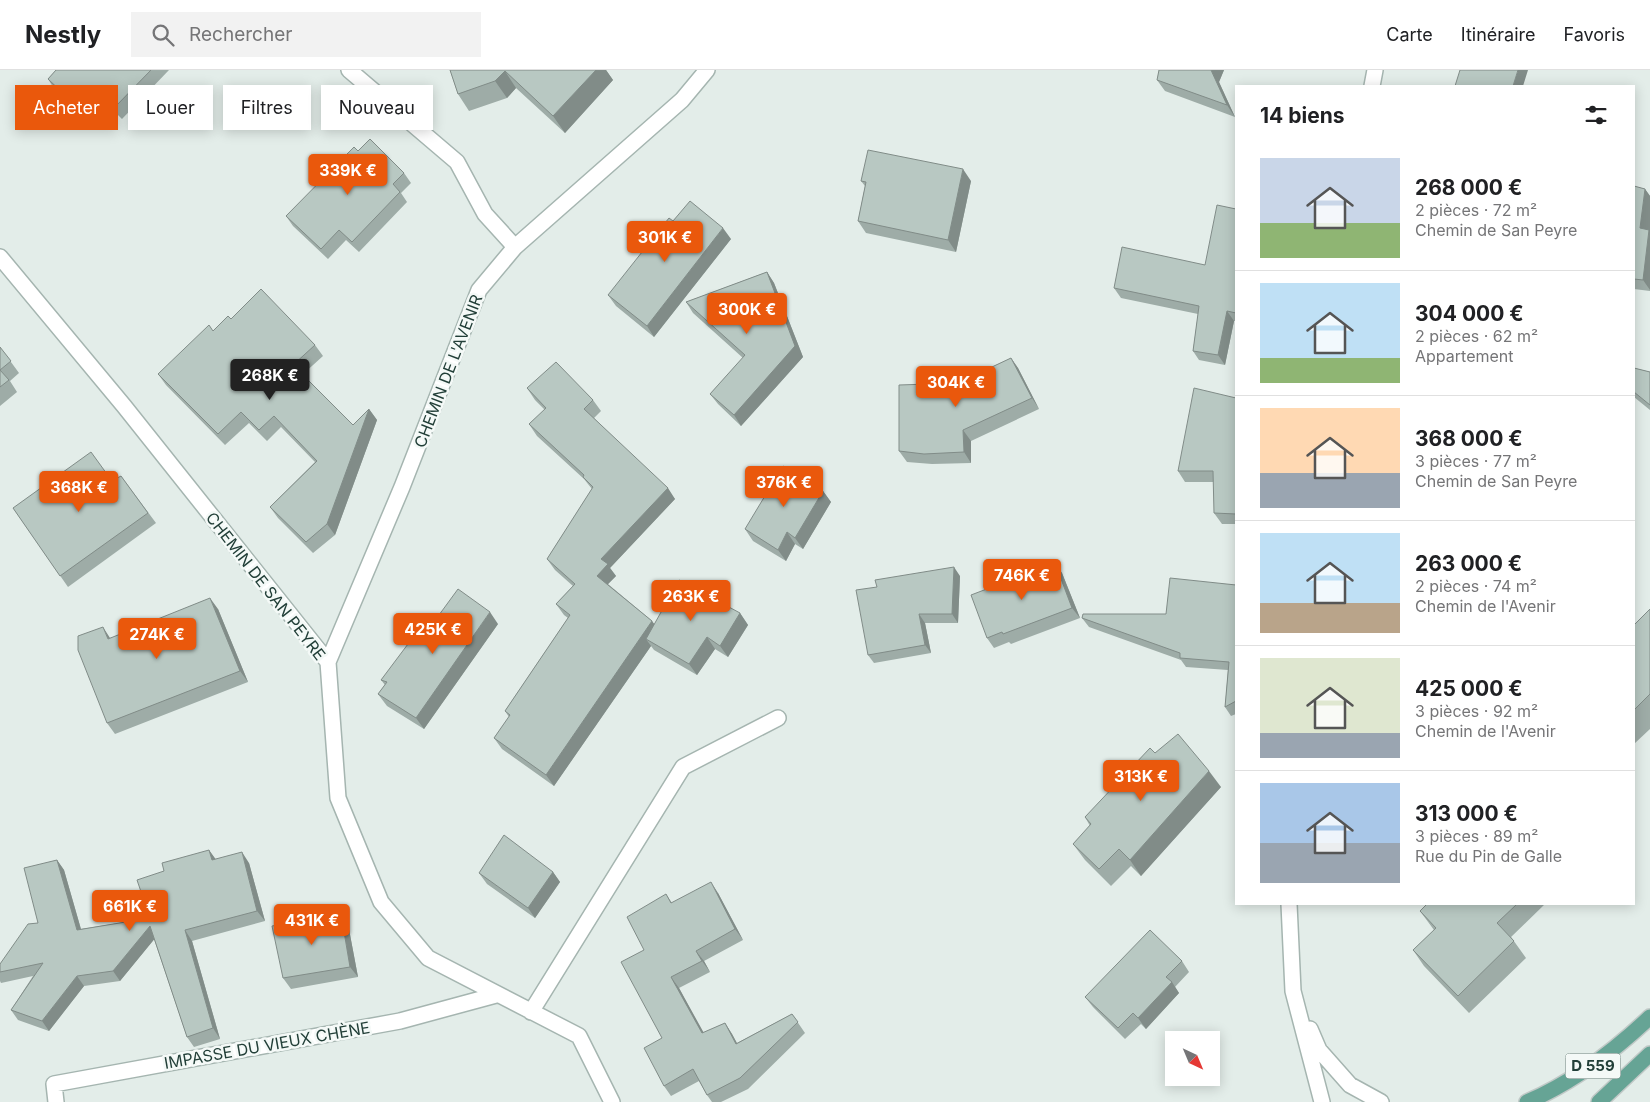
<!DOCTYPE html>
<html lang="fr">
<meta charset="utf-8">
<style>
body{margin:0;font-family:Inter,sans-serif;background:#f2f2f2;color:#202124;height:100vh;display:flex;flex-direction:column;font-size:19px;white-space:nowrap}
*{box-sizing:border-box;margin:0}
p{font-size:16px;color:#757577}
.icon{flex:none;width:28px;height:28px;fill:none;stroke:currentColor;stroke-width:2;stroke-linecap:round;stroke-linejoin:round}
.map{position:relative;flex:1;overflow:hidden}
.details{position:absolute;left:1235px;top:15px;width:400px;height:820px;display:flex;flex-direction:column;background:#fff;border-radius:0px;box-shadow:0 2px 12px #0003}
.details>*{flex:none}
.top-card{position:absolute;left:15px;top:15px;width:475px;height:45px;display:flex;gap:10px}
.needle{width:32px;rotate:136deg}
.controls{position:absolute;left:1165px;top:961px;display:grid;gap:10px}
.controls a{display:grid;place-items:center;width:55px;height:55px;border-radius:0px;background:#fff;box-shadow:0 2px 12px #0003;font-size:25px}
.price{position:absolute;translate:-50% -42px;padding:0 11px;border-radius:5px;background:#ea580c;color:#fff;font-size:16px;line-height:32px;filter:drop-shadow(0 1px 2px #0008)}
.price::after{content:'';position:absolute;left:50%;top:30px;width:15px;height:11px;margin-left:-8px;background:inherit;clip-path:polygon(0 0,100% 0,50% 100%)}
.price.selected{background:#222;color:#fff}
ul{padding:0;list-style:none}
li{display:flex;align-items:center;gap:15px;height:125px;padding:0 25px}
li+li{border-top:1px solid #e0e0e0}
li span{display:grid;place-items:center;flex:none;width:140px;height:100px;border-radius:0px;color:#555}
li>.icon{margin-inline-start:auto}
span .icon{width:60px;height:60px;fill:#fffc;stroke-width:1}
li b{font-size:21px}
h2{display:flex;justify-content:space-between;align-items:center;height:60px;padding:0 25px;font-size:21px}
.tag{padding:0 18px;border-radius:0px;background:#fff;box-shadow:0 2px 12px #0003;font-size:18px;line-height:45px}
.tag.selected{background:#ea580c;color:#fff}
header{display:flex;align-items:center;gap:30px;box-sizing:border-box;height:70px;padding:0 25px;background:#fff;border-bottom:1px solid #e0e0e0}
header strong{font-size:24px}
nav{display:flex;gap:28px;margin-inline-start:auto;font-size:18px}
.search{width:350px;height:45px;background:#f2f2f2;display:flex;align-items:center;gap:12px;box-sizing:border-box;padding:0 18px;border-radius:0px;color:#757577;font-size:19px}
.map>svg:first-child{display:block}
</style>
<header>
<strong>Nestly</strong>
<div class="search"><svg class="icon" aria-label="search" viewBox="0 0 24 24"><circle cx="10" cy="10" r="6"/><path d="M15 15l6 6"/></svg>Rechercher</div>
<nav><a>Carte</a><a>Itinéraire</a><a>Favoris</a></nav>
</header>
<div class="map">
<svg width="1650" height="1032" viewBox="0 0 1650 1032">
<rect width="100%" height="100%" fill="#e3ede9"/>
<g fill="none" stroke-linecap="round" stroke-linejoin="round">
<g stroke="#a5b5b0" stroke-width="18">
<path id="minor" d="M349 0 457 92 485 144 515 177
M1372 16 1375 0
M0 187 124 336 328 592 338 728 381 832 428 888 579 966 612 1032
M328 592 402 417 479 220 515 177 682 30 707 0
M1289 834 1293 921 1322 1032
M531 942 683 697 778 648
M1310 959 1319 980 1350 1015 1381 1032
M56 1032 54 1014 400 951 496 925"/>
</g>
<g stroke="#c1c9c7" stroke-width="18">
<path id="major" d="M1527 1032C1574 1012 1613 982 1650 947
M1599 1032 1650 984"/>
</g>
<use href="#minor" stroke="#fff" stroke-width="15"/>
<use href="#major" stroke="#66a495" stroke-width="15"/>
</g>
<path fill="#9eaca7" d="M56 0H169L122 49 108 35 91 53 55 20 48 9Z
M450 0H606L613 10 565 63 516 18 507 28 469 41 458 24Z
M1159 0H1224L1219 12 1235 47 1165 21 1157 10Z
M358 81 404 103 411 113 401 123 407 132 359 182 346 170 328 189 293 156 286 146Z
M861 111H971L956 182 866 163 858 151 865 116Z
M1634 116 1645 119 1650 126V221L1634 219Z
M1236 139V251H1234L1225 295 1199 290 1193 281 1198 244 1121 228 1114 218 1205 195Z
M673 151 731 169 654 267 616 236 608 225Z
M767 202 774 213 803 287 741 356 718 334 710 324 743 288 693 243 686 232Z
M231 249 315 275 323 286 302 305 353 355 369 339 377 350 335 465 313 483 278 448 270 437 315 392 281 357 267 371 249 353 225 375 166 315 158 304 213 261Z
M0 277 19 303 10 311 17 322 0 336Z
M1011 288 1018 298 1039 339 971 371V393L932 394 907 392 899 381 958 313Z
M1634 298 1650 302V340L1634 327Z
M527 318 593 330 601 341 594 348 675 429 610 498 616 506 608 514 652 551 654 554 740 543 748 555 728 587 715 579 697 605 654 580 651 576 554 716 502 679 494 668 509 647 505 641 568 548 564 545 556 534 573 516 555 500 547 489 592 419 584 409 537 366 529 354 545 340 535 330Z
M1236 328V454H1222L1214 443V412H1185L1178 401Z
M121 406 156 453 68 517 13 438 112 411Z
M823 421 831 432 803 479 795 474 786 491 753 471 745 459Z
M1055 493 1062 503 1080 548 1011 574 1009 572 994 578 987 568Z
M960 506 958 553H925L931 583 874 593 868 585Z
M1236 515V644L1231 646 1225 637 1228 600 1186 597 1181 590 1089 557 1082 548 1166 544Z
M218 539 248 612 115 664 107 653 110 568Z
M1650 539V659L1634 674V555Z
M498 554 424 659 387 636 378 624 385 615 381 610 420 571Z
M1155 683 1221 717 1141 806 1131 796 1111 816 1085 790 1073 774 1090 756 1085 747Z
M209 780 215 789 249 793 265 851 192 871 220 969 194 977 187 967 154 869 120 911 84 916 49 961 18 950 11 940 33 906 1 913 0 911V894L38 853 57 790 64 800 81 859 150 848 164 801Z
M553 802 560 812 535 848 487 814 479 803Z
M718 823 743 870 704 891 710 902 679 918 703 963 725 953 732 964 737 973 792 944 805 963 748 1019 721 1032H712L707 1025 699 1011 671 1026 664 1016 662 968 644 880 666 824 672 833Z
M1427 834H1545L1511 867 1526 888 1469 943 1424 896 1413 880 1434 860 1420 841Z
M341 844 348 854 358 907 291 919 283 908Z
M1182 891 1189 902 1175 917 1179 923 1146 959 1141 954 1125 969 1093 937 1085 927Z"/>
<path fill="#818c88" d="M596 0H606L613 10 565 63 553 46Z
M1211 0H1224L1219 12 1235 47 1227 35Z
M1518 0H1528L1523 16H1513Z
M505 1 516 18 507 28 495 11Z
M963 99 971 111 956 182 948 170Z
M1645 119 1650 126V220L1643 210 1640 158Z
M723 158 731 169 654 267 647 256Z
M767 202 774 213 803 287 741 356 734 345Z
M1227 241 1234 251 1225 295 1218 285Z
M1011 288 1018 298 1039 339 1032 328Z
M369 339 377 350 335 465 327 454Z
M963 360 971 371V393L964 382Z
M668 418 675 429 610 498 616 506 605 517 597 506 601 489Z
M823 421 831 432 803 479 795 468Z
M787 462 795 474 786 491 778 480Z
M1055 493 1062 503 1080 548 1072 538Z
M954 497 960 506 958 553 952 544Z
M210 528 218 539 248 612 240 601Z
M490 542 498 554 424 659 416 648Z
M740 543 748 555 728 587 720 576Z
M919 544 925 553 931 583 925 575Z
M652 551 660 562 646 569 651 576 554 716 546 705Z
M103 557 110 568 108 569Z
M707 567 715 579 697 605 689 594Z
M1209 701 1221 717 1141 806 1130 790Z
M209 780 217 791 212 790Z
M242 782 249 793 265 851 257 841Z
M57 790 64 800 84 870 77 860Z
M553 802 560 812 535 848 528 838Z
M711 812 718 823 743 870 735 859Z
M341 844 348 854 358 907 350 897Z
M150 856 157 866 120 911 113 901Z
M185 860 192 871 220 969 213 958Z
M696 881 704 891 710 902 702 891Z
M77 906 84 916 49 961 42 951Z
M671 907 679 918 710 974 702 963Z
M1172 912 1179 923 1146 959 1138 948Z
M725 953 732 964 743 985 736 974Z"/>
<path fill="#b8c8c2" stroke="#818c88" d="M56 0H151L114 38 100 24 83 42 48 9Z
M450 0H596L553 46 505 1 495 11 458 24Z
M1159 0H1211L1227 35 1157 10Z
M1460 0H1518L1513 16H1455Z
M370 69 404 103 393 114 400 122 352 172 339 160 321 179 286 146 354 77 358 81Z
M868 80 963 99 948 170 858 151 866 112 861 111Z
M1634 116 1645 119 1640 158 1649 160 1643 210 1634 209Z
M690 131 723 158 647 256 608 225 669 148 673 151Z
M1217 135 1236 139V243L1227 241 1218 285 1193 281 1199 236 1114 218 1122 177 1205 195Z
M767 202 795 276 734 345 710 324 745 285 686 232Z
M261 219 315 275 293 295 353 355 369 339 327 454 306 472 270 437 317 391 274 346 259 360 241 342 218 364 158 304 209 255 213 261 228 246 231 249Z
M0 277 11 291 0 300 9 310 0 317Z
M1011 288 1032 328 963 360 964 382 924 384 899 381V315L958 313Z
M556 292 593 330 584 339 668 418 601 489 608 494 597 506 652 551 546 705 494 668 510 645 505 641 570 545 556 534 575 514 547 489 593 417 583 407 584 405 529 354 546 338 527 318Z
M1634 298 1650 302V335L1634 322Z
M1194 318 1236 328V444L1214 443 1213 401H1178Z
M91 382 112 411 121 406 148 443 60 506 13 438Z
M783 396 823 421 795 468 787 462 778 480 745 459Z
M1055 493 1072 538 1003 564 1002 562 987 568 971 525Z
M954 497 952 544H919L925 575 868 585 856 520 877 517 875 510Z
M1170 508 1236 515V631L1225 637 1229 592 1180 588V583L1082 548 1083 544H1166Z
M679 510 740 543 720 576 707 567 689 594 646 569Z
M458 519 490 542 416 648 378 624 387 612 381 610 414 566 420 571Z
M210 528 240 601 107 653 78 580V566L103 557 108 569Z
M1650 539V624L1634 640V555Z
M1178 664 1209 701 1130 790 1119 779 1099 799 1073 774 1091 754 1085 747 1150 678 1155 683Z
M504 765 553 802 528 838 479 803Z
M209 780 212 790 242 782 257 841 185 860 213 958 187 967 150 856 113 901 77 906 42 951 11 940 43 893 0 902V894L28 854 38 853 24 798 57 790 77 860 150 848 137 810 164 801 162 793Z
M711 812 735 859 696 881 702 891 671 907 702 963 725 953 736 974 792 944 798 952 740 1008 707 1025 693 999 664 1016 644 978 662 968 621 892 644 880 627 847 666 824 671 833Z
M1427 834H1517L1497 853 1514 871 1458 926 1413 880 1436 858 1420 841Z
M341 844 350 897 283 908 272 856Z
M1150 860 1182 891 1166 907 1172 912 1138 948 1133 943 1118 958 1085 927Z"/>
<g text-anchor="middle" stroke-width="5" stroke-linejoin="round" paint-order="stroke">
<rect fill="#f4f9f7" stroke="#617771" stroke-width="1" x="1565.5" y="983.5" width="55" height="25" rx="4"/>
<g font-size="15" font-weight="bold" fill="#223f38">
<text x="1593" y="1001">D 559</text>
</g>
<g font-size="16" fill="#223f38" stroke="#f4f9f7">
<text transform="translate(448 301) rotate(-69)" y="6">CHEMIN DE L'AVENIR</text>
<text transform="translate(266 516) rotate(52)" y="6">CHEMIN DE SAN PEYRE</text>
<text transform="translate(267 975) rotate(-10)" y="6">IMPASSE DU VIEUX CHÈNE</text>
</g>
</g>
</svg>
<div class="controls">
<a><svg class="needle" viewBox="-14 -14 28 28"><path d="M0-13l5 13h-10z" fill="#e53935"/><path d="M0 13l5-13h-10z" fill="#757577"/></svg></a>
</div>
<b class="price" style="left:348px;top:126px">339K €</b>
<b class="price" style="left:665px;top:193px">301K €</b>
<b class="price" style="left:747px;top:265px">300K €</b>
<b class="price selected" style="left:270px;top:331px">268K €</b>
<b class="price" style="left:956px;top:338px">304K €</b>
<b class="price" style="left:784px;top:438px">376K €</b>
<b class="price" style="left:79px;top:443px">368K €</b>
<b class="price" style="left:1022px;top:531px">746K €</b>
<b class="price" style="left:691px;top:552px">263K €</b>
<b class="price" style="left:433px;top:585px">425K €</b>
<b class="price" style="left:157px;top:590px">274K €</b>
<b class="price" style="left:1141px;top:732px">313K €</b>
<b class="price" style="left:130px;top:862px">661K €</b>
<b class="price" style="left:312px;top:876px">431K €</b>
<div class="top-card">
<a class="tag selected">Acheter</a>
<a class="tag">Louer</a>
<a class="tag">Filtres</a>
<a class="tag">Nouveau</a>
</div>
<section class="details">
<h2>14 biens<svg class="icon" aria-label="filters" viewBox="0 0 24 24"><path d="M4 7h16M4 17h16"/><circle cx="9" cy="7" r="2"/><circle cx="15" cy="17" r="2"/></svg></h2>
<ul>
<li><span style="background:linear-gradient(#c9d6e8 65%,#8fb573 0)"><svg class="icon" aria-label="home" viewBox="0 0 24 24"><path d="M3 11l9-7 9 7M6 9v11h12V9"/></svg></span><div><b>268 000 €</b><p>2 pièces · 72 m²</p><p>Chemin de San Peyre</p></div></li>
<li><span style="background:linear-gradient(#bfe0f5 75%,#8fb573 0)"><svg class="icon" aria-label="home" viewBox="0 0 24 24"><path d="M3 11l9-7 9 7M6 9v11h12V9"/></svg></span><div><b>304 000 €</b><p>2 pièces · 62 m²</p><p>Appartement</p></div></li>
<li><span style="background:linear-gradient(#ffd9b3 65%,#9aa5b1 0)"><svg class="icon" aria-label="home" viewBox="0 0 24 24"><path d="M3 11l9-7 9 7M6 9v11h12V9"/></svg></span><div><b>368 000 €</b><p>3 pièces · 77 m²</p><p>Chemin de San Peyre</p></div></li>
<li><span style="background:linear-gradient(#bfe0f5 70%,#b9a48a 0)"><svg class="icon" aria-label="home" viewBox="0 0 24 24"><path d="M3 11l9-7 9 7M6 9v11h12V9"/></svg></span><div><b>263 000 €</b><p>2 pièces · 74 m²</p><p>Chemin de l'Avenir</p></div></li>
<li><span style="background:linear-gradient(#dfe7d0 75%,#9aa5b1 0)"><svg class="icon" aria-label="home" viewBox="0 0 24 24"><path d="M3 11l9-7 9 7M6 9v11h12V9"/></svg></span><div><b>425 000 €</b><p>3 pièces · 92 m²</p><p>Chemin de l'Avenir</p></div></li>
<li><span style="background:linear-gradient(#a9c7e8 60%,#9aa5b1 0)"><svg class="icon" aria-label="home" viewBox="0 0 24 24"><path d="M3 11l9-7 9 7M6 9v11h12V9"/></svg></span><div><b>313 000 €</b><p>3 pièces · 89 m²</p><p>Rue du Pin de Galle</p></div></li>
</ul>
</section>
</div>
